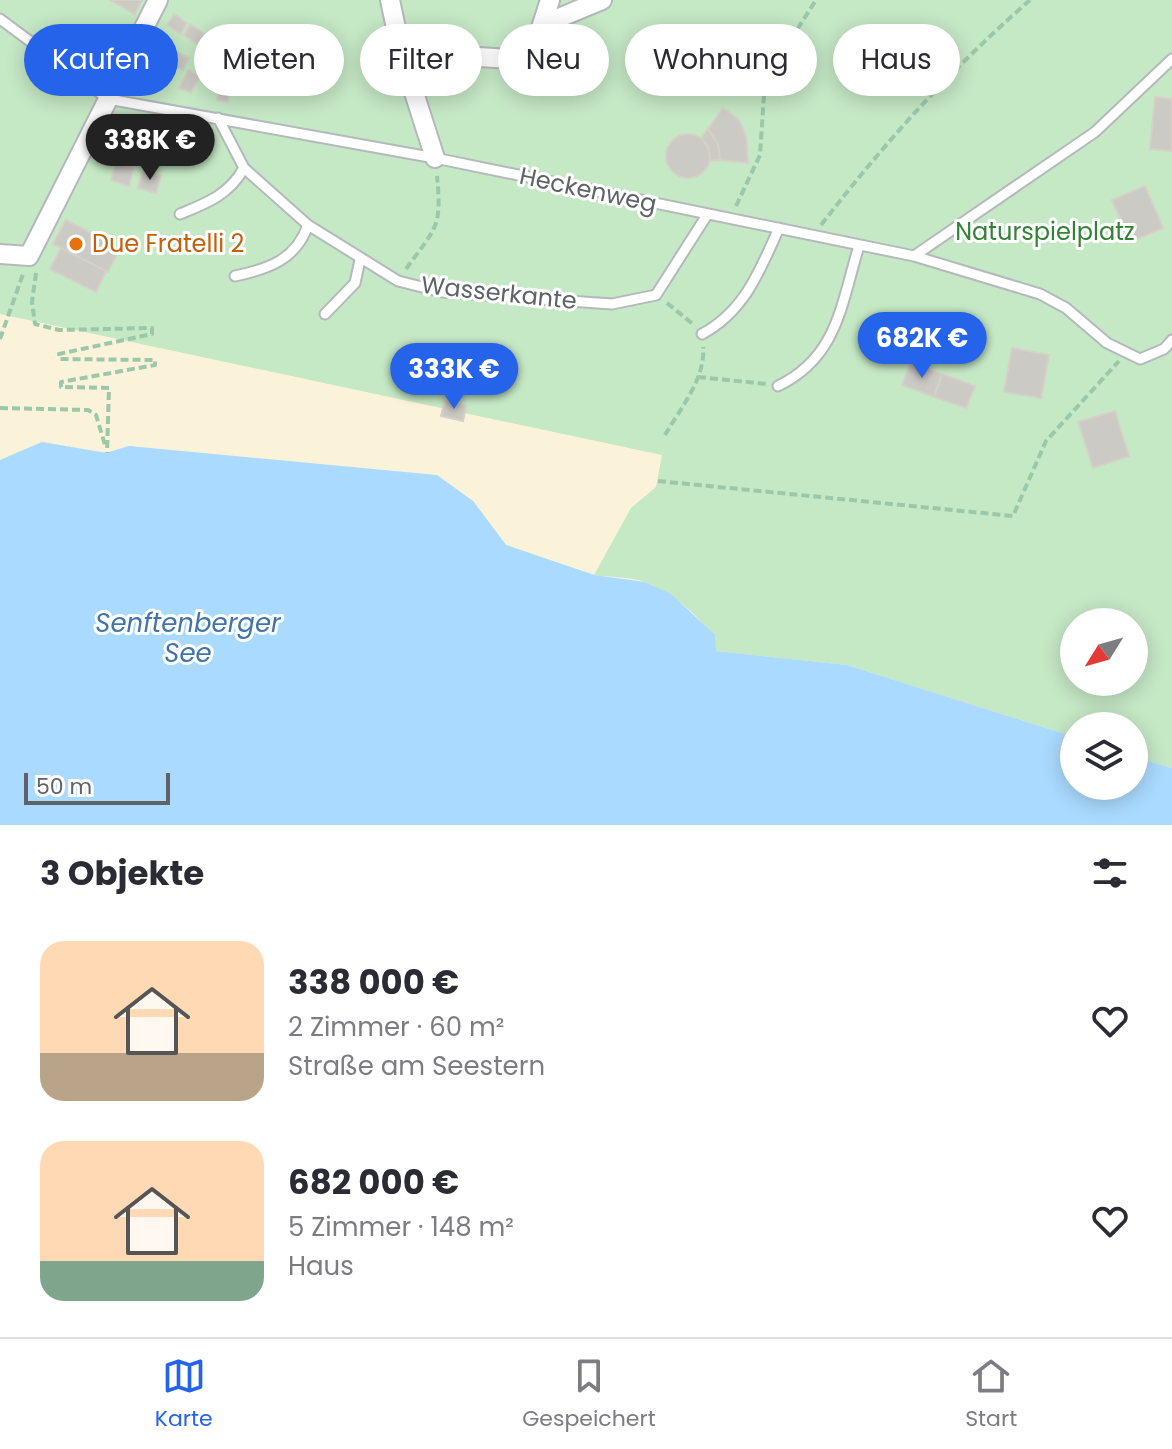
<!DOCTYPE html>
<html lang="de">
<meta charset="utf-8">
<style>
body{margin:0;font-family:Poppins,sans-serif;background:#f7f7f7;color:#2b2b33;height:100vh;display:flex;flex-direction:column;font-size:30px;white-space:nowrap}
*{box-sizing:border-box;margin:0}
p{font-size:26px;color:#7c7c81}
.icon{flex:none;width:44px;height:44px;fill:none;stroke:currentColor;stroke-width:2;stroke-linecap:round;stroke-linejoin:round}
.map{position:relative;height:825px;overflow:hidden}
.side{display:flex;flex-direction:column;background:#fff;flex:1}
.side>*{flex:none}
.hud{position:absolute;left:24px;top:24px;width:1124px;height:72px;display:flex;gap:16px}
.needle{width:52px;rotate:233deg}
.controls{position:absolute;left:1060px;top:608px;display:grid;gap:16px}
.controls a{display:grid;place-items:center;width:88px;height:88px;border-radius:50%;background:#fff;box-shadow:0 4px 20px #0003;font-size:40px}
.scale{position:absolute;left:24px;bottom:20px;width:146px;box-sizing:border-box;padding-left:8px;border:4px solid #5f6368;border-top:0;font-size:22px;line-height:28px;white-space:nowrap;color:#5f6368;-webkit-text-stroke:6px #fff;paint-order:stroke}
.price{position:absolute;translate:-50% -68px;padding:0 18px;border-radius:28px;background:#2563eb;color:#fff;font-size:26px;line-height:52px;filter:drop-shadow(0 2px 4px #0008)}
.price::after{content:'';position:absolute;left:50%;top:48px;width:24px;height:18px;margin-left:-12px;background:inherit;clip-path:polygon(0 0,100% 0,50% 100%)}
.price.selected{background:#222;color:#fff}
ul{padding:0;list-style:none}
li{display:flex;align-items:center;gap:24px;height:200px;padding:0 40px}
li span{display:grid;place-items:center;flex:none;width:224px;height:160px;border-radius:24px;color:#555}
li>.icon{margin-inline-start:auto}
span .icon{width:96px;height:96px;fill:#fffc;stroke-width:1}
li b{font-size:34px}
h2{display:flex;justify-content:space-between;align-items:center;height:96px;padding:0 40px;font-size:34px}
.pill{padding:0 28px;border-radius:36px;background:#fff;box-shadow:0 4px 20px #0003;font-size:28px;line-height:72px}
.pill.selected{background:#2563eb;color:#fff}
.tab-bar{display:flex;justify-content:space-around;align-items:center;height:112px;border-top:2px solid #e1e1e2;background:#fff;font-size:22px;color:#7c7c81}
.tab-bar a{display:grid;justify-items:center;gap:4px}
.tab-bar .selected{color:#2563eb}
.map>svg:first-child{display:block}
</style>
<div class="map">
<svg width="1172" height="825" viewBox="0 0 1172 825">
<rect width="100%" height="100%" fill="#f1efe8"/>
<path fill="#c5e8c5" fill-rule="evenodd" d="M0 0H1172V768L1134 757V726H1074V737L847 665 716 651C713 623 672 593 645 582 630 577 610 577 594 575L107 453 42 442 0 460ZM1074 622H1134V682H1074Z"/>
<path fill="#fbf3d9" d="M0 314 662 455 656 487 631 508 594 575 506 545 473 501 129 446 107 453 42 442 0 460Z"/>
<path fill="#aadaff" d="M42 442 106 453 129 446 437 475 473 501 506 545 594 575 645 582 671 594 715 635 716 651 847 665 1074 737V786H1134V757L1172 768V825H0V460Z"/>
<path fill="#cccac5" stroke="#d6d1c6" stroke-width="2" d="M110 0H142L135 14Z
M174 14 187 23 181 34 167 25Z
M190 24 205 34 199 45 184 35Z
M168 48 189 58 183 70 162 61Z
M188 70 200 76 191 93 179 88Z
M220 82 231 84 228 102 217 100Z
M1155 97 1172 99V151L1150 149Z
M723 108 739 120 746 136 748 163 720 160 718 144 708 129Z
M708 129 718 144 720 160 710 161 709 149 701 137Z
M666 156a22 22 0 1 1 44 0a22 22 0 1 1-44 0Z
M116 163 134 168 129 186 111 180Z
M143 171 161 176 156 193 138 188Z
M1145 186 1163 228 1130 242 1112 200Z
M66 220 120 248 108 272 53 244Z
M61 248 106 271 96 292 50 269Z
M1012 348 1049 355 1041 398 1004 392Z
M911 362 942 374 934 397 902 385Z
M942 374 975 386 966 408 934 397Z
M445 400 466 406 463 421 441 416Z
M1115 411 1129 456 1093 468 1078 422Z"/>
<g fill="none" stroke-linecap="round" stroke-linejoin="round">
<g stroke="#b5b8bc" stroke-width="13">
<path id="lane" d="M0 19 108 99 435 158 914 256 1040 294 1066 308 1107 343 1140 359 1164 349 1172 340
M218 118 244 168 308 225 398 281 442 292 612 304 656 295 707 215
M180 214C207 203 229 195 244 168
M914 256 1095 132 1172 59
M235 276C268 269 296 260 308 225
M325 314 355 283 360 260
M702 334C745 311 760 270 779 228
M778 386C838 357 841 304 859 246"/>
</g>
<g stroke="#b5b8bc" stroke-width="22">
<path id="street" d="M390 0 401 52 435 158
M542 25 602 0
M401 52 511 59 536 43 550 0
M0 254 29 256 158 0"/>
</g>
<path stroke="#9cc7a9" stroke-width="4" stroke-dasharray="8 4" stroke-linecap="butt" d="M736 206 760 155 765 80 816 0
M821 225C888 139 948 72 1030 0
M406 269C436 227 442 229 437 176
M36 273 32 302 35 324 59 330 152 328V334L59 354 60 359 155 360V365L61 382V387L109 388 107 453
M667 303 694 325
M0 339 23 274
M698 377 767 384
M0 408 88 410 96 415 105 445
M665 435C680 409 706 378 703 347
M658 481 1013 516 1046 441 1119 361"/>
<use href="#lane" stroke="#fff" stroke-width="9"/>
<use href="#street" stroke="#fff" stroke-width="18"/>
</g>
<circle fill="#e8710a" stroke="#fff" stroke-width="3" cx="76" cy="244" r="8"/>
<g text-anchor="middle" stroke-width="6" stroke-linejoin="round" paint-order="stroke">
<g font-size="24" fill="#5f6368" stroke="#fff">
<text transform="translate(588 190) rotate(12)" y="8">Heckenweg</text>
<text transform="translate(499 293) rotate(6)" y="8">Wasserkante</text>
</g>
<g font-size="24" fill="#348238" stroke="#fff">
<text x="1045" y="240">Naturspielplatz</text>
</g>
<g font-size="24" fill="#c56008" stroke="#fff" text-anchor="start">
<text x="92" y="252">Due Fratelli 2</text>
</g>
<g font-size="26" font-style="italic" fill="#4174aa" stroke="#fff">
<text x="188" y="632">Senftenberger<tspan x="188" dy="30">See</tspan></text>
</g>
</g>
</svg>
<div class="controls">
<a><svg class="needle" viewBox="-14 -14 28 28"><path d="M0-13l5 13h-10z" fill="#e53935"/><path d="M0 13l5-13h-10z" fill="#7c7c81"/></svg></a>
<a><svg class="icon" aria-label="layers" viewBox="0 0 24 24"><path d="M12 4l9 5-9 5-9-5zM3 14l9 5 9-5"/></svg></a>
</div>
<div class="scale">50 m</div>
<b class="price selected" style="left:150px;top:182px">338K €</b>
<b class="price" style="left:922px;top:380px">682K €</b>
<b class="price" style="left:454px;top:411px">333K €</b>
<div class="hud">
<a class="pill selected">Kaufen</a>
<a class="pill">Mieten</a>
<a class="pill">Filter</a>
<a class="pill">Neu</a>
<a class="pill">Wohnung</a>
<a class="pill">Haus</a>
</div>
</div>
<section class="side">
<h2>3 Objekte<svg class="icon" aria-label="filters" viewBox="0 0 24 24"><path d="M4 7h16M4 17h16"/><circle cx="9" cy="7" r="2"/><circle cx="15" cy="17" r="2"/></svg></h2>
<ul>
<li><span style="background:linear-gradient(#ffd9b3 70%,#b9a48a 0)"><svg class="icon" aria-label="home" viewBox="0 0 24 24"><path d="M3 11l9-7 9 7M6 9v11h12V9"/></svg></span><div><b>338 000 €</b><p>2 Zimmer · 60 m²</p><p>Straße am Seestern</p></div><svg class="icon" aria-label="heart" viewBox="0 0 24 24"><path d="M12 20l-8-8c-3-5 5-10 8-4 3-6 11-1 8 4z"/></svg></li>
<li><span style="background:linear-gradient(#ffd9b3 75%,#7fa58c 0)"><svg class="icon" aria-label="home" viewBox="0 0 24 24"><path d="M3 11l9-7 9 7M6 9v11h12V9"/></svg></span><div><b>682 000 €</b><p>5 Zimmer · 148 m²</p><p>Haus</p></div><svg class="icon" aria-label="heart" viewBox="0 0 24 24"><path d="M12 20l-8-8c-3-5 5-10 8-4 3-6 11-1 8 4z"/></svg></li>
</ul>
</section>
<nav class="tab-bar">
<a class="selected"><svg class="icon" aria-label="map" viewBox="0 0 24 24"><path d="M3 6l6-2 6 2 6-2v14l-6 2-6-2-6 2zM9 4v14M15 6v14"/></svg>Karte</a>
<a><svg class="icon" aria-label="saved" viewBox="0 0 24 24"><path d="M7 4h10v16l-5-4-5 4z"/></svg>Gespeichert</a>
<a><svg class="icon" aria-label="home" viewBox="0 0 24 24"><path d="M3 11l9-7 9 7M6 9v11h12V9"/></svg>Start</a>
</nav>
